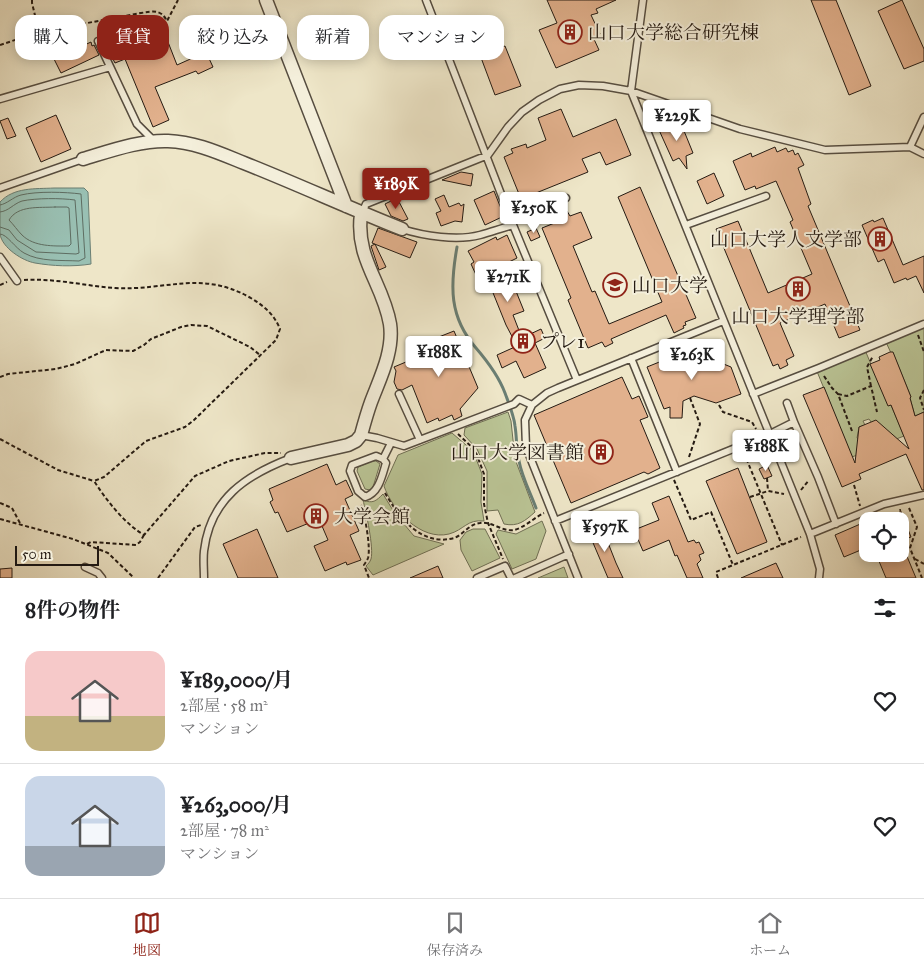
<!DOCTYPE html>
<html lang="ja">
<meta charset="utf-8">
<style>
body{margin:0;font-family:"IM FELL Great Primer","Noto Serif JP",serif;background:#f2f2f2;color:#202124;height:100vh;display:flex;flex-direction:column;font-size:19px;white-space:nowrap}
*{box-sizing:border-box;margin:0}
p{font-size:16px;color:#757577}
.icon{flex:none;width:28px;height:28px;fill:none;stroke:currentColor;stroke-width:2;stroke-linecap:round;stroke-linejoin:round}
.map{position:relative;height:578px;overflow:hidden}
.side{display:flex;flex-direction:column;background:#fff;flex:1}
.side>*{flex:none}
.hud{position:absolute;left:15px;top:15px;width:500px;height:45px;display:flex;gap:10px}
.controls{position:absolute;left:859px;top:512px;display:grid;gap:10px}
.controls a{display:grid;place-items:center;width:50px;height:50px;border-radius:10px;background:#fff;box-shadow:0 2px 12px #0003;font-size:25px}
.scale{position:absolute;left:15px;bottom:12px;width:84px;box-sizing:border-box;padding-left:5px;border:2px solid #241a12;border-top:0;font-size:14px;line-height:18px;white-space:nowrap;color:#241a12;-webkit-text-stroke:4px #f4efdb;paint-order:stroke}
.price{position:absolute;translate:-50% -42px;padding:0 11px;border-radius:5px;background:#fff;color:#222;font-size:16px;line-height:32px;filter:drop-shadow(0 1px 2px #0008)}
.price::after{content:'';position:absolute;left:50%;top:30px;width:15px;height:11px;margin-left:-8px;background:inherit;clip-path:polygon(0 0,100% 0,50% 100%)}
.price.active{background:#8f2418;color:#fff}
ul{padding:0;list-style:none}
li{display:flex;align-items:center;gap:15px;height:125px;padding:0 25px}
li+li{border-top:1px solid #e0e0e0}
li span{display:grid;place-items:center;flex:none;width:140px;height:100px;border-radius:15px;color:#555}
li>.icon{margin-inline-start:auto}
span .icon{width:60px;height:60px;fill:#fffc;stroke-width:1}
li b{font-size:21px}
h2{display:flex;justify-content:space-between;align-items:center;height:60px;padding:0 25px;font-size:21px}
.tag{padding:0 18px;border-radius:15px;background:#fff;box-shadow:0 2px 12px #0003;font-size:18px;line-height:45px}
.tag.active{background:#8f2418;color:#fff}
.tab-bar{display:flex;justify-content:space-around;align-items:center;height:70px;border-top:1px solid #e0e0e0;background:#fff;font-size:14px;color:#757577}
.tab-bar a{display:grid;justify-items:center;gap:2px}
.tab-bar .active{color:#8f2418}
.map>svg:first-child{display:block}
</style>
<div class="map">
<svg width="924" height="578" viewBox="0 0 924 578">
<rect width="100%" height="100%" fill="#eee6c8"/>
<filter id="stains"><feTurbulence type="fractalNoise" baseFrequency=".004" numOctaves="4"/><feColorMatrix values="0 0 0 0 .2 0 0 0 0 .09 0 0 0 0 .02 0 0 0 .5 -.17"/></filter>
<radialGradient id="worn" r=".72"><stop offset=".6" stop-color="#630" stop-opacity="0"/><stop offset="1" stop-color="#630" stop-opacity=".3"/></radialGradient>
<path fill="#bac495" stroke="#6f6f54" d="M924 324V412L915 416 910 398 911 397 893 353H891L885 340Z
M865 350 888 405H891L904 436 886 443 869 419 863 421 865 425 859 427 857 438 870 450 852 457 816 369Z
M508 412 511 421 515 459 535 512C525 521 518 527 504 524L498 510 487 511V471L477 449 464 435 465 428Z
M452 433 473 451 482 474 481 502 484 521C467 519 464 530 449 534 421 541 392 510 384 486L398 455Z
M372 461H376L380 464 373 487 370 490 365 489 357 471 358 467Z
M383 494 394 512 414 536 444 544 373 575 366 566C368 564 370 562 371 559 374 548 366 512 363 500 373 504 376 501 383 494Z
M542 521 546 531 536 559 512 569 496 534 498 530 516 534Z
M473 529H485L500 558 472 571 461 550 460 540 466 532Z
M564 567 568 578H538Z"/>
<path fill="#99c0b3" stroke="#6a7e73" d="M54 188H84L88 192 91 264C73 267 52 266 35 263 23 261 2 248 0 234 0 224 0 212 0 202 14 187 35 189 54 188Z"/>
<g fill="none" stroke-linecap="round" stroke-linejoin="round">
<path stroke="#5e6d62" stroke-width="1" d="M0 205C7 204 13 197 21 195 37 191 66 192 81 194L85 258 79 261C61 260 40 262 24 253 15 248 7 234 0 234
M55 207H67L69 208 71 244 69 246C54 246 34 247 22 235 17 230 14 225 9 220 18 205 39 208 55 207Z
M0 212C9 211 13 204 22 201 36 198 61 198 75 200L79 253 76 254 36 252 17 240 9 230 0 227"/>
<path stroke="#6a7e73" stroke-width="3" d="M457 247C450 286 449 317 476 348 488 362 499 377 505 393 509 404 514 416 515 426 517 438 516 449 519 461 522 477 530 492 536 508"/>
</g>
<path fill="#e2b18d" stroke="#241a12" d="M547 0H616L596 9 598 13 591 15 600 34 593 37 599 50 556 68 539 30 557 23Z
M811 0H836L871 86 849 95Z
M902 0 924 49V61L904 69 878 11Z
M133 31 141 52 168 42 177 65 206 52 213 67 198 74 196 71 155 87 169 120 153 127 125 59 115 63 104 42Z
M91 42 92 46 94 45 99 55 61 73 54 59Z
M505 46 521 86 495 95 480 55Z
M561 109 573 137 616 119 631 155 606 165 600 152 582 159 588 172 536 193 537 195 526 199 525 197 521 199 504 157 513 153 511 149 526 144 527 148 546 140 538 118Z
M56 115 71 149 41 162 26 128Z
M8 118 16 136 7 139 0 121Z
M680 121 693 153 686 156 687 169 679 158 673 161 659 130Z
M775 147 777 152 786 148 788 152 793 150 795 155 798 153 804 165 798 168 811 204 808 206 860 330 839 338 825 304 780 323 794 356 786 360 788 365 780 369 778 364 773 366 716 229 738 221 768 293 812 274 790 222 793 220 776 181 756 189 755 186 745 190 733 161 751 153 752 157Z
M461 172 473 174 471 186 442 180Z
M714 173 724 196 707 204 697 181Z
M640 187 696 318 685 322 686 325 683 326 684 328 674 333 666 315 611 339 613 343 605 347 602 342 588 348 568 300 571 298 542 228 562 220 559 214 567 211 570 216 581 212 592 238 573 246 592 292 595 291 609 324 662 302 618 197Z
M494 191 504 216 485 225 474 200Z
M444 195 449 207 459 203 461 206 464 204 462 222 455 221 441 226 436 213 441 211 435 199Z
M397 198 408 219 403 221 391 216 385 204Z
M883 218 903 265 924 256V293L916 276 907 280 906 278 894 283 884 259 878 262 862 225 873 220 874 222Z
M378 228 417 242 410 258 372 243Z
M536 228 540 237 531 241 527 232Z
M507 235 517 258 505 264 524 311 513 315 520 333 524 331 526 336 541 329 545 338 535 343 546 368 524 378 516 361 502 368 497 355 517 346 506 325 485 273 477 277 471 264 474 262 468 251 496 237 497 240Z
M375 244 386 267 379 270 371 246Z
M454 331 478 388 460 409 462 416 454 420 452 415 439 421 438 418 427 423 412 385 402 390 397 389 394 382 396 371 394 367 425 354 421 344Z
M689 350 731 367 741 394 716 403 694 396 683 401 682 418H670V407L664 409 647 367Z
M890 352H893L911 397 910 398 915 416 924 412V490H922L906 454 859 474 861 479 842 487 803 395 824 387 855 463 859 427 876 420 909 449 891 405 888 406 870 364 880 360 879 357Z
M622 377 632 399 639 396 648 417 640 420 660 468 648 474 644 472 571 503 534 415Z
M327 464 336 485 346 480 353 495 345 499 359 531 350 535 361 560 347 565 346 562 325 571 314 546 328 540 319 519 287 532 278 512 275 513 270 502 273 500 269 489Z
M767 465 772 476 764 479 759 469Z
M738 468 767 542 737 554 706 481Z
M669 496 688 542 694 540 696 543 699 542 704 553 699 555 701 560 697 564 703 578H687L677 555 675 556 669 540 643 551 634 530 659 520 652 503Z
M900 509 911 537 900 541Z
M865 522 868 528V547L844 557 835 535Z
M601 525 616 563 623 578H608L588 531Z
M257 529 278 578H238L223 544Z
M876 554H906L916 578H886Z
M776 563 783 578H741Z
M438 566 443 578H410Z
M12 568V578H0V569Z"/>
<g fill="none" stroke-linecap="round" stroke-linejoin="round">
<g stroke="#564d40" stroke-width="9">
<path id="lane" d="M426 0 513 225 577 380
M643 0 631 91 810 534 820 569 819 578
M98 41 137 124 154 141
M0 99 110 67
M910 147 924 117
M0 188 83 159
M362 213 366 204 488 155 508 127 522 112 539 100 560 89 579 85 603 86 631 91 740 129 825 150 910 147 924 154
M512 220 566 198
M686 225 766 196
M402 229C424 236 457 241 480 235 491 232 502 228 513 225
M0 257 17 281
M631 358 677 472
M399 394 420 440
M753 394 819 368 924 324
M787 403 794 422
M361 435 377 438 404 446 514 404 519 399 532 405
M383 459 376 456 352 465 350 471 358 491 365 497C379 493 382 476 386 463L383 459 391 443
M555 521 770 434 794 422 818 477 836 524
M810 534 884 504 924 495
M85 567 98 573 102 578
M204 578C204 569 203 560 204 551 210 499 246 475 291 458
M477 578 505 566 511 578
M515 578 569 554
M578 578 526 447 525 420 532 405 547 393 558 388 723 321"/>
</g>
<g stroke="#564d40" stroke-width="15">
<path id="street" d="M266 0 346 206
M83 159C110 151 140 140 168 141 195 142 219 153 244 163 297 184 349 208 402 229
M291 458 348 445 356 441 361 435C364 424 367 413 371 402 380 378 394 351 390 324 383 283 355 259 361 214"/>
</g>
<path stroke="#241a12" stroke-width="2" stroke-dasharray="4 2.5" stroke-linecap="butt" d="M32 0V3L39 32
M0 45 39 32 141 13C153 11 161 9 167 21L178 0
M24 280C55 278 85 286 115 288 166 291 200 270 249 297 263 305 274 314 280 329L276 340 194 420 185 427 146 441 104 477 94 481C107 501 124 523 144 535L195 476 229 461 265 453H281
M0 285 7 282
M918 335 924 352
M824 376 832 388 838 394 852 431
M0 377 8 374 56 369 75 364 106 350 133 351 144 345 151 339 181 327 191 325 207 326 250 347 260 355
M871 386 867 367 873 356
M924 390 920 398 924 410
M838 394 847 396 871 386 877 412
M719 405 723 412 752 422 756 429
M458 434 475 450 484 474V504L488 523 503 559
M0 439 58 470 94 481
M744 453 782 545
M689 457 700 424 690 398
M767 478 768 491
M674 480 691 520 711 512 733 565
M854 485 860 506
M801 490 809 480
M385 493C399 517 421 547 454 538 463 535 469 524 480 523 492 521 502 532 514 530 524 528 535 517 544 513
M750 497 768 491 784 494
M0 503 12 508 21 525
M361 505C365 515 371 548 368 558 367 561 365 563 364 565L369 578
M909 508 917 527 910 548 922 578
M0 519 73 539 108 553 134 578
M87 544 91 542 136 545 140 542 144 535
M915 559 924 564
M158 578 195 527 201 525
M718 578 716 572 801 537"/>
<use href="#lane" stroke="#f4efdb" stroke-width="6"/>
<use href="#street" stroke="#f4efdb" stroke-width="12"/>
</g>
<defs>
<g id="building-ring" transform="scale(1.25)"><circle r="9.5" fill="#f4efdb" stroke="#8f2418" stroke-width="1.5"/><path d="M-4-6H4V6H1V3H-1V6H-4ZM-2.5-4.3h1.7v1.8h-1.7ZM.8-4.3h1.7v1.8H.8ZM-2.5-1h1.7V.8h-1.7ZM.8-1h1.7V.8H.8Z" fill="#8f2418"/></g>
<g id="university-ring" transform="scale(1.25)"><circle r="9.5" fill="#f4efdb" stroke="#8f2418" stroke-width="1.5"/><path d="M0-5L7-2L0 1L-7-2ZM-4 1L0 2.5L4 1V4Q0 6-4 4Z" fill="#8f2418"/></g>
</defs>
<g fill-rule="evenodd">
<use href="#building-ring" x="570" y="32"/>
<use href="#building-ring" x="880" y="239"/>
<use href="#university-ring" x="615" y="285"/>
<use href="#building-ring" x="798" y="289"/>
<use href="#building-ring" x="523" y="341"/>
<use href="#building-ring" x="601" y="452"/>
<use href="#building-ring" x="316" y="516"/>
</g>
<g text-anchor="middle" stroke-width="4" stroke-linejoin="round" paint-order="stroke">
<g font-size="19" fill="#241a12" stroke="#f4efdb" text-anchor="start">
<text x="588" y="39">山口大学総合研究棟</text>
<text x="862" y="246" text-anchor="end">山口大学人文学部</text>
<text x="632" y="292">山口大学</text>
<text x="798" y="323" text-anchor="middle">山口大学理学部</text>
<text x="540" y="348">プレ1</text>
<text x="584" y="459" text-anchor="end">山口大学図書館</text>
<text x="334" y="523">大学会館</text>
</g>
</g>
<rect width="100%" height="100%" filter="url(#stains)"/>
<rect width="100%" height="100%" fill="url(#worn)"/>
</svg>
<div class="controls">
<a><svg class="icon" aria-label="locate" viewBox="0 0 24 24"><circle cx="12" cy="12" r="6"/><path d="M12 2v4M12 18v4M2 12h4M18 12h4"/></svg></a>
</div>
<div class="scale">50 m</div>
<b class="price" style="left:677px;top:142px">¥229K</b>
<b class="price active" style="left:396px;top:210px">¥189K</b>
<b class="price" style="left:534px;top:234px">¥250K</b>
<b class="price" style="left:508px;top:303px">¥271K</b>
<b class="price" style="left:439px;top:378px">¥188K</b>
<b class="price" style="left:692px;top:381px">¥263K</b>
<b class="price" style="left:766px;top:472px">¥188K</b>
<b class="price" style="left:605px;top:553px">¥597K</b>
<div class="hud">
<a class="tag">購入</a>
<a class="tag active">賃貸</a>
<a class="tag">絞り込み</a>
<a class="tag">新着</a>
<a class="tag">マンション</a>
</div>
</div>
<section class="side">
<h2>8件の物件<svg class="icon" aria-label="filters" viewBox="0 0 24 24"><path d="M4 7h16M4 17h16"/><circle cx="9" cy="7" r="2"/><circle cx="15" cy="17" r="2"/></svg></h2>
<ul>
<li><span style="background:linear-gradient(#f6c9c9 65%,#c2b280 0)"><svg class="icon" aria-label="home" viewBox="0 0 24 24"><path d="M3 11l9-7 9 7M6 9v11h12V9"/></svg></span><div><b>¥189,000/月</b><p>2部屋 · 58 m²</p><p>マンション</p></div><svg class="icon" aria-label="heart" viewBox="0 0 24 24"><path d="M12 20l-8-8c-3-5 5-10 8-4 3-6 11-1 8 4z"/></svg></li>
<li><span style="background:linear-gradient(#c9d6e8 70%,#9aa5b1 0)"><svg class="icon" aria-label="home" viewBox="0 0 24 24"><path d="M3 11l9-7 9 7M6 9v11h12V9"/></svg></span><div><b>¥263,000/月</b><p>2部屋 · 78 m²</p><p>マンション</p></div><svg class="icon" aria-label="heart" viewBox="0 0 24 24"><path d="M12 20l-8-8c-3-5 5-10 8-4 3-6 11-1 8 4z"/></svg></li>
</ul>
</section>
<nav class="tab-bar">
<a class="active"><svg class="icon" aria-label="map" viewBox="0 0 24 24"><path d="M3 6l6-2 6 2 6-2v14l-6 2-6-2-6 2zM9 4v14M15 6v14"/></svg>地図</a>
<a><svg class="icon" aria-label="saved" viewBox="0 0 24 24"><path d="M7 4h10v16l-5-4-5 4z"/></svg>保存済み</a>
<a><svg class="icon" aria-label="home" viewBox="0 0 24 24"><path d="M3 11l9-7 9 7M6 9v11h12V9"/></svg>ホーム</a>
</nav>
